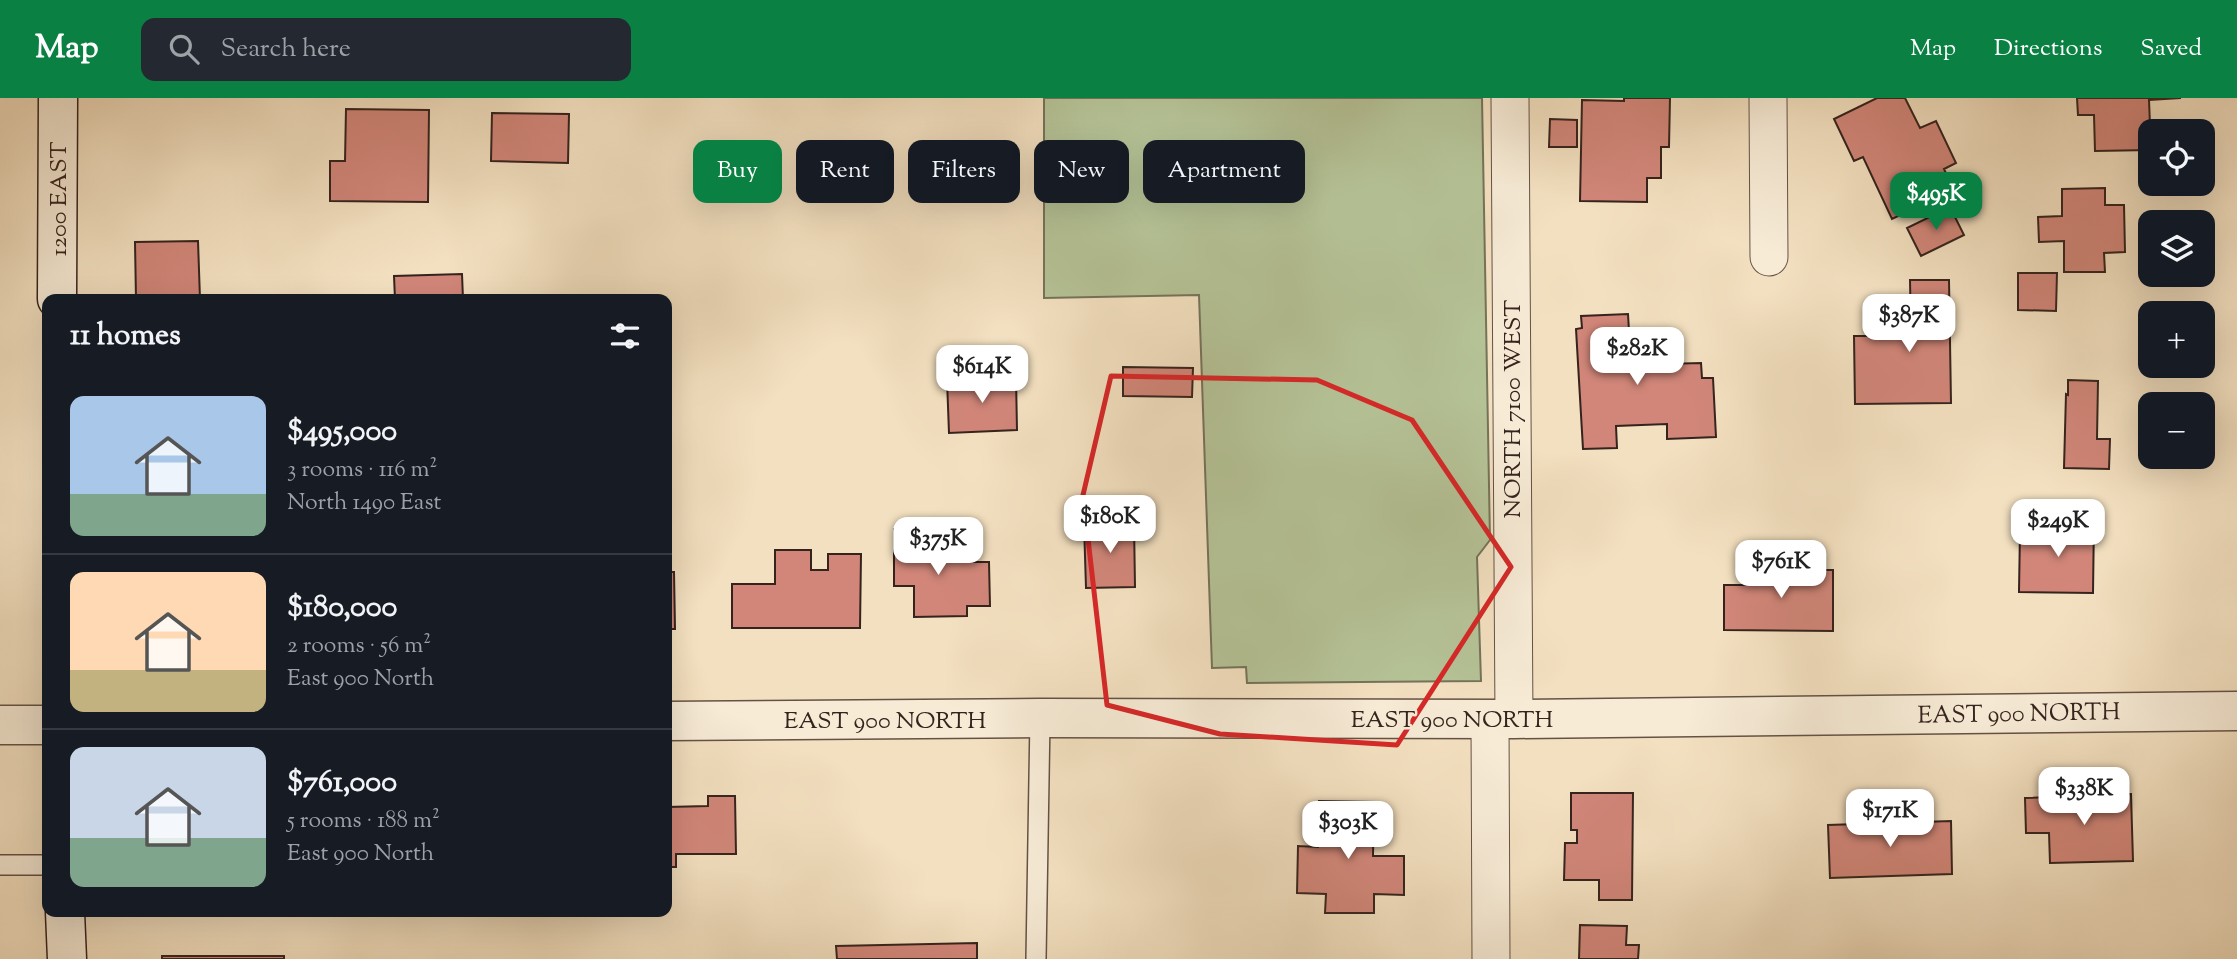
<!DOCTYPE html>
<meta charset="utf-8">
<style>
body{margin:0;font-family:"Sorts Mill Goudy",serif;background:#242831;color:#f1f3f6;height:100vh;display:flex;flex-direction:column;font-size:26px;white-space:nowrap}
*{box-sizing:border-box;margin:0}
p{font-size:23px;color:#9ea1a6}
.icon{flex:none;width:38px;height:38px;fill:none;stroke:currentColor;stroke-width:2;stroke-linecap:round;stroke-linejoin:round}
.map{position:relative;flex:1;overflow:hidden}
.side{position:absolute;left:42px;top:196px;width:630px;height:623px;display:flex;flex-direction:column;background:#171b24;border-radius:14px;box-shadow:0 7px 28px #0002}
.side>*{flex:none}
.guide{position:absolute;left:693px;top:42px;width:665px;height:63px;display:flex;gap:14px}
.fabs{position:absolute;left:2138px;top:21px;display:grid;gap:14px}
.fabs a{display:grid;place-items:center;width:77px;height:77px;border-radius:14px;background:#171b24;box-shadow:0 7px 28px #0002;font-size:35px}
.price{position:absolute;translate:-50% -60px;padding:0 16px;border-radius:14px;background:#fff;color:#222;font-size:23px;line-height:46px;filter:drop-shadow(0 2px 4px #0008)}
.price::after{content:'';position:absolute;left:50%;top:42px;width:21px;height:16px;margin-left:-10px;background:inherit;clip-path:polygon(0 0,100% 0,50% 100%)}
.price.current{background:#0b8043;color:#fff}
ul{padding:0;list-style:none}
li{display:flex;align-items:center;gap:21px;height:175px;padding:0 28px}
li+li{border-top:2px solid #363941}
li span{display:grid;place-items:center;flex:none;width:196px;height:140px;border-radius:14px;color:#555}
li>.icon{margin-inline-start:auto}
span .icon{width:84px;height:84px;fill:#fffc;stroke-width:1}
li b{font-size:30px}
h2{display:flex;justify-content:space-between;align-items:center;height:84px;padding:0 28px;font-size:30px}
.tag{padding:0 24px;border-radius:14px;background:#171b24;box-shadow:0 7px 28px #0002;font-size:24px;line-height:63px}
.tag.current{background:#0b8043;color:#fff}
header{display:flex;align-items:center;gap:42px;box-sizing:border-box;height:98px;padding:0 35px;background:#0b8043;color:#fff}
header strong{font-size:33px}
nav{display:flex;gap:38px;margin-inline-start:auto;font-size:24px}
.search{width:490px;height:63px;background:#242831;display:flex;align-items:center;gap:18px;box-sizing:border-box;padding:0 24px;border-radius:14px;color:#9ea1a6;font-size:26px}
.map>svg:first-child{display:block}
</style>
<header>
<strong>Map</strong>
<div class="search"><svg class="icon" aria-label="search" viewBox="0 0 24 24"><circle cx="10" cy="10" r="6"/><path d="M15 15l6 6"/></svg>Search here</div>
<nav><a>Map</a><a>Directions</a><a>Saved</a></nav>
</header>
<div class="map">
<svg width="2237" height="861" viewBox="0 0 2237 861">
<rect width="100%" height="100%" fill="#f3e0c0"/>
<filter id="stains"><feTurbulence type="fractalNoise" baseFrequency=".00286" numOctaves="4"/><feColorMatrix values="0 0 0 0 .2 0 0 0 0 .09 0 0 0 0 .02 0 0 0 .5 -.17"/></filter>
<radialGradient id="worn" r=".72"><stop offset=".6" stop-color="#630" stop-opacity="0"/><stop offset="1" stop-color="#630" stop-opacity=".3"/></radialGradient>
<path fill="#b5c397" stroke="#75735a" stroke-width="2" d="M1044 0H1482L1490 442 1477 459 1481 583 1247 585 1246 569 1212 570 1199 197 1044 200Z"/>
<path fill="#d18679" stroke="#35231d" stroke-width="2" d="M1624 0H1670L1669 49H1661V80H1647V104L1580 103 1582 2 1624 3Z
M1877 0H1905L1920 30 1936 23 1956 65 1944 71 1954 92 1892 121 1863 59 1854 63 1834 21Z
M2077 0H2181L2149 2 2151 52 2095 53 2094 17H2078Z
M346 11 429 12 428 104 330 103V63H345Z
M492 15 569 16 568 65 491 63Z
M1550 21 1577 22V49H1549Z
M2105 90V107H2124L2125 154 2104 155 2105 174H2064V143L2039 144 2038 119 2062 118V91Z
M1950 109 1964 137 1921 158 1907 130Z
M198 143 200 201H136L135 144Z
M2018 175H2057L2056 213 2018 212Z
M462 176 463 201H395L394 178Z
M1910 182H1949L1951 305 1855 306 1854 238H1911Z
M1628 216 1630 250 1664 249V266L1701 265 1702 280H1713L1716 339 1667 341V326L1616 328 1617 350 1583 351 1576 231 1582 230 1581 218Z
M1123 269 1193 270 1192 299 1123 298Z
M1016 280 1017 332 949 335 947 282Z
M2068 282 2098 283 2097 341H2110L2109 371 2064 370 2066 296 2068 297Z
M2064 420 2094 421 2093 495 2019 494 2020 433H2064Z
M1134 425 1135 489 1086 490 1084 426Z
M894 431H934L935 464H989L990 508H967V518L914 519V488H894Z
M775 452H811V472H828V456H861L860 530H732V486H775Z
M1755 463 1792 464V472H1833V533L1724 532V487H1755Z
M667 474H674L675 531H667Z
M1571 695H1633L1632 802H1599V782H1564L1565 745H1577V732H1571Z
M2131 696 2133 763 2050 765 2049 735H2026L2025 700Z
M708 698H735L736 756H676V769H667V709L708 708Z
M1319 703 1374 704 1373 758H1404V797L1374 796V815H1325L1326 796 1297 795 1298 748 1318 749Z
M1951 723 1952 776 1830 780 1828 727Z
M1580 827 1627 828 1626 847H1639L1638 861H1579Z
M977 845V861H837L836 848Z
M162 858H284V861H162Z"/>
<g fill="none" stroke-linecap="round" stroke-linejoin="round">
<g stroke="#645246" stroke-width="22">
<path id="service" d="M0 767H47
M1036 861 1040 620"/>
</g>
<g stroke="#645246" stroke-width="39">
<path id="minor" d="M1510 0 1514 621
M1768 0 1769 159
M1490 621 1491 861"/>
</g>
<g stroke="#645246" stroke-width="41">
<path id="tertiary" d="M667 623 1040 620 1514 621 2237 613
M0 627H47"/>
</g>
<g stroke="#35231d" stroke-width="41">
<path id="secondary" d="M57 201 58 0
M65 814 67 861"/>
</g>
<use href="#service" stroke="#f7ebd6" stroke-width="19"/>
<use href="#minor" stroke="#f7ebd6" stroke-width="37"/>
<use href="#tertiary" stroke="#f7ebd6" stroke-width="38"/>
<use href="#secondary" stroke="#f7ebd6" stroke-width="38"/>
</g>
<path fill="none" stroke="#d62828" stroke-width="5" stroke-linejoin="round" d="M1111 278 1317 282 1412 322 1511 469 1397 647 1220 636 1107 607 1083 397Z"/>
<g text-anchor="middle" stroke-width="5" stroke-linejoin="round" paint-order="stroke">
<g font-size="24" fill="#35231d" stroke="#f7ebd6">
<text transform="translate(58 101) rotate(-90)" y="8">1200 EAST</text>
<text transform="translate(1512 311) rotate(-90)" y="8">NORTH 7100 WEST</text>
<text transform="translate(2019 615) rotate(-1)" y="8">EAST 900 NORTH</text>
<text x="1452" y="629">EAST 900 NORTH</text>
<text x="885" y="630">EAST 900 NORTH</text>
</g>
</g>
<rect width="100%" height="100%" filter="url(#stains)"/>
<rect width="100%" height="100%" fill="url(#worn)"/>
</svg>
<div class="fabs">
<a><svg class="icon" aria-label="locate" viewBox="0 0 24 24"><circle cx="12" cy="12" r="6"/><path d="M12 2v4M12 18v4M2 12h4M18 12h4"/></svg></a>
<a><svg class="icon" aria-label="layers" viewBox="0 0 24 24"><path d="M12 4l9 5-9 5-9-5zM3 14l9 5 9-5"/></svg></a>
<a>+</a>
<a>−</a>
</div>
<b class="price current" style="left:1936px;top:134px">$495K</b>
<b class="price" style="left:1909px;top:256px">$387K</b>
<b class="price" style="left:1637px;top:289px">$282K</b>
<b class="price" style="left:982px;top:307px">$614K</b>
<b class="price" style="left:1110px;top:457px">$180K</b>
<b class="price" style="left:2058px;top:461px">$249K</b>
<b class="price" style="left:938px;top:479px">$375K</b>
<b class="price" style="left:1781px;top:502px">$761K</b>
<b class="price" style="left:2084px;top:729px">$338K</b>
<b class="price" style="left:1890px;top:751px">$171K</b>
<b class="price" style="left:1348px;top:763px">$303K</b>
<div class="guide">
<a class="tag current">Buy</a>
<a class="tag">Rent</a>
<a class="tag">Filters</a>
<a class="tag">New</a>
<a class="tag">Apartment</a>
</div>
<section class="side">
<h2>11 homes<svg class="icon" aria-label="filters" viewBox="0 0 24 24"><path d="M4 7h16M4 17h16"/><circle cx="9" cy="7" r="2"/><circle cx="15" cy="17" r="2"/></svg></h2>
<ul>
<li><span style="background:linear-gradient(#a9c7e8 70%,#7fa58c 0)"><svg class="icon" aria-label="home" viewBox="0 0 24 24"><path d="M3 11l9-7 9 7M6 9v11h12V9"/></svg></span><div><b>$495,000</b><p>3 rooms · 116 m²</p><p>North 1490 East</p></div></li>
<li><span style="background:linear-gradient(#ffd9b3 70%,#c2b280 0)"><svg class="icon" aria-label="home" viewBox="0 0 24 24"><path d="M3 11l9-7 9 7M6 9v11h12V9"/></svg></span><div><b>$180,000</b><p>2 rooms · 56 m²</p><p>East 900 North</p></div></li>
<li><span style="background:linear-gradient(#c9d6e8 65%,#7fa58c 0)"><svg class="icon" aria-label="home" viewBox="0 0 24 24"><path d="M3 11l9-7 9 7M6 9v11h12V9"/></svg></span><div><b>$761,000</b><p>5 rooms · 188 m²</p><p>East 900 North</p></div></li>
</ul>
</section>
</div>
